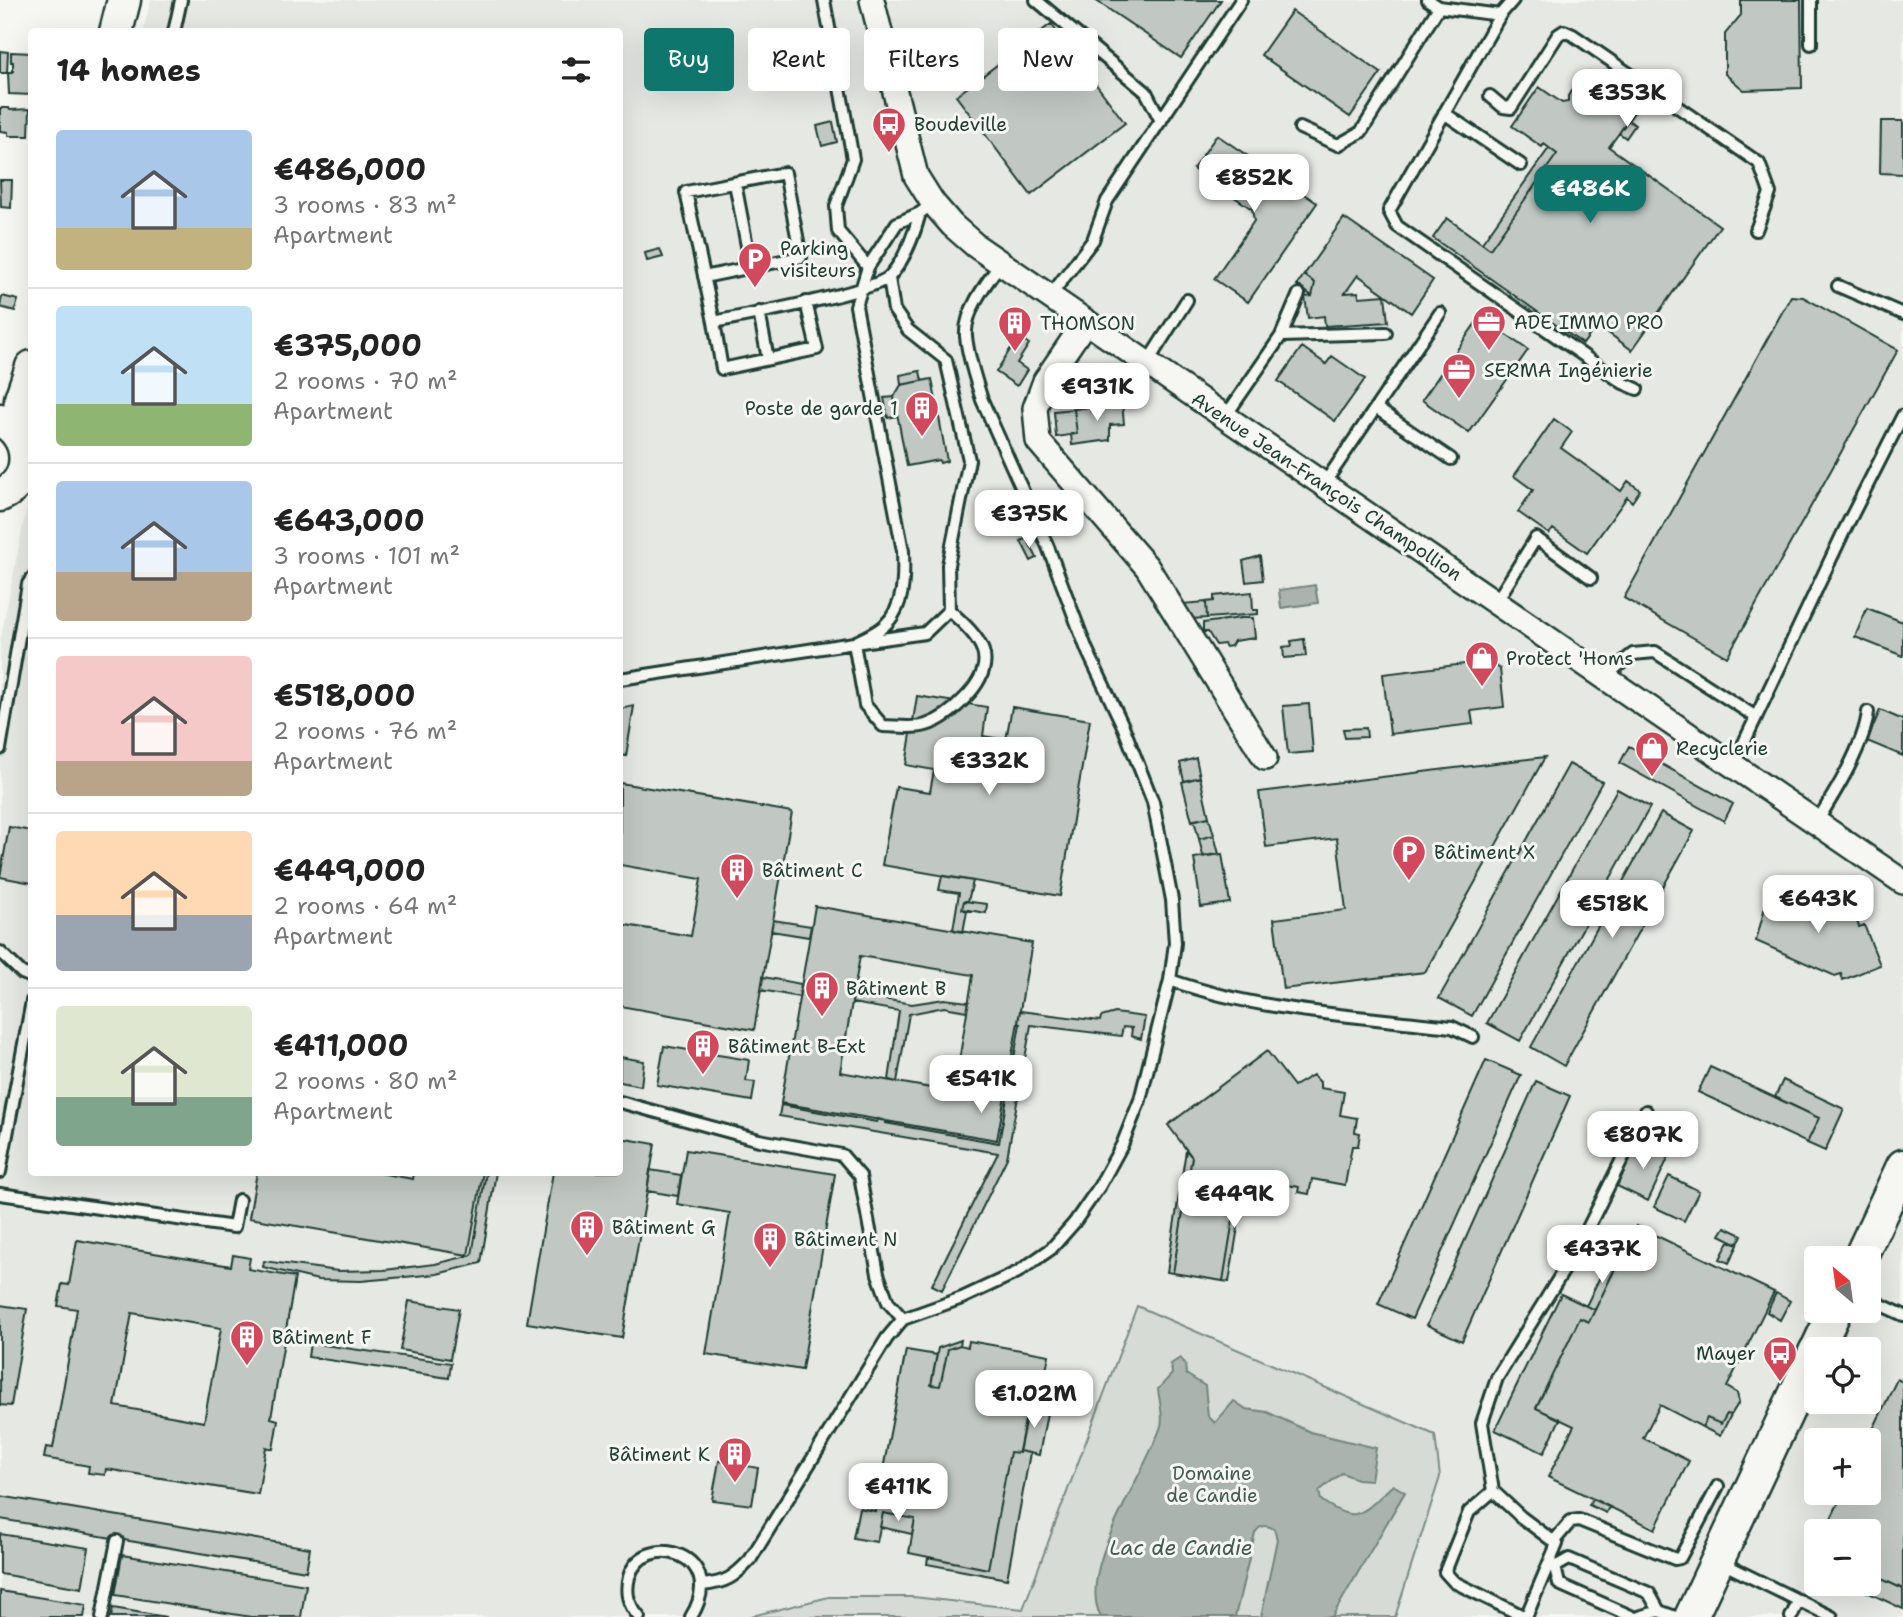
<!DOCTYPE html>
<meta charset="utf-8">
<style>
body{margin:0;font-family:"Shantell Sans",sans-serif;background:#f6f6f6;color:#222;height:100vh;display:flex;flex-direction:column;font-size:26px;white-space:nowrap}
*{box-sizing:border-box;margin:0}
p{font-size:23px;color:#767676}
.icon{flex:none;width:38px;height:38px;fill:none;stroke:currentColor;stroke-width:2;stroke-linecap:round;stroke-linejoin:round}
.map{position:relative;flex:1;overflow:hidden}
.drawer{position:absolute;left:28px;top:28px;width:595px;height:1148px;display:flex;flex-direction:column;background:#fff;border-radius:7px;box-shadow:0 7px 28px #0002}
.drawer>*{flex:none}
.top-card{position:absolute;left:644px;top:28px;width:665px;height:63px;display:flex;gap:14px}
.needle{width:46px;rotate:331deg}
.buttons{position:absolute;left:1804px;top:1246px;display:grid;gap:14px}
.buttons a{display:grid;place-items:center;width:77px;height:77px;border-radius:7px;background:#fff;box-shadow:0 7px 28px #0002;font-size:35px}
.price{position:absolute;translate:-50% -60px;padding:0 16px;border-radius:14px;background:#fff;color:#222;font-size:23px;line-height:46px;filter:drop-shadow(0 2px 4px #0008)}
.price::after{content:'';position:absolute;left:50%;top:42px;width:21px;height:16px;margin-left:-10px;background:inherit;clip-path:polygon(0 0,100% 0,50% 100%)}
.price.active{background:#0f766e;color:#fff}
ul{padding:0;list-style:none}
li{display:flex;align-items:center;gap:21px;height:175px;padding:0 28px}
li+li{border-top:2px solid #e0e0e0}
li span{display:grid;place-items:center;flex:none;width:196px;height:140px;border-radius:7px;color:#555}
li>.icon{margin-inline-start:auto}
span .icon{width:84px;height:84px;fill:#fffc;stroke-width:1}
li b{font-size:30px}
h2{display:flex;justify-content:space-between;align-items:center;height:84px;padding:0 28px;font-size:30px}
.chip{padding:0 24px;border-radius:7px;background:#fff;box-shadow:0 7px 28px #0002;font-size:24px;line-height:63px}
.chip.active{background:#0f766e;color:#fff}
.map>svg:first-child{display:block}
</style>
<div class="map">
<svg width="1903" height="1617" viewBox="0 0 1903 1617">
<rect width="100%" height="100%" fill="#f6f6f2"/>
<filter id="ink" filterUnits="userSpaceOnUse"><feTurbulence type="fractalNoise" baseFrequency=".0143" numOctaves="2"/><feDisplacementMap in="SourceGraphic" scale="14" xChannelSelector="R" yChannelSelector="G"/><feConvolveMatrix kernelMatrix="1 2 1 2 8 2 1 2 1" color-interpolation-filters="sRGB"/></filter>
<g filter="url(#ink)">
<path fill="#e6e8e4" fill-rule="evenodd" d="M151 0H1903V1617H1395L1440 1477 1137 1306 1023 1610 913 1597H829L748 1617H0V641L31 486 32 1172H620V32L143 31ZM1816 1258H1869V1311H1816ZM1816 1349H1869V1402H1816ZM1816 1440H1869V1493H1816ZM1816 1531H1869V1584H1816Z"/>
<path fill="#d6dbd6" stroke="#7a8c85" stroke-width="2" d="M1137 1306 1435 1435 1440 1477 1395 1617H748L829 1597H913L1023 1609Z"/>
<path fill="#aab3ae" stroke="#72847d" stroke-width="2" d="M1315 585 1318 603 1281 608 1279 590Z
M1180 1358 1185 1363 1186 1374 1205 1386 1208 1416 1215 1423 1234 1401 1246 1409 1267 1412 1310 1432 1376 1448 1371 1480 1357 1479 1342 1473 1319 1491 1321 1500C1358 1527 1363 1512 1393 1485L1405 1492 1332 1617H1261L1277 1539 1274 1529C1266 1524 1260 1525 1255 1533L1235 1617H1101C1075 1571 1146 1473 1161 1426 1164 1416 1159 1400 1158 1389L1172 1374 1171 1364Z"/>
<path fill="#c1c8c3" stroke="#1f3d34" stroke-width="2" fill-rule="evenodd" d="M1095 0H1221L1181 58Z
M1741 0H1801L1802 88 1744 90 1725 74V34L1741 15Z
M1292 11 1381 73 1350 117 1261 55Z
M1051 24 1125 123 1031 195 956 96Z
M0 51 8 52 7 73H0Z
M11 52 32 53V95L9 94 8 72H13V62H11Z
M1602 77 1640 104 1609 147 1720 226 1632 350 1597 325 1583 344 1433 238 1447 218 1490 249 1557 154 1544 144 1542 147 1512 126 1539 87 1562 103 1568 102V96L1571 91 1579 94 1580 100 1587 99Z
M0 108H9L10 110 30 109 29 136H8V132L0 131Z
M1628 120 1635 125 1626 138 1619 133Z
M1881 121H1903V174L1880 173Z
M833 122 837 142 822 146 817 126Z
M1217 135 1317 203 1248 302 1214 279 1254 221 1252 209 1193 169Z
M1549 148 1557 154 1490 249 1482 243Z
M0 180H12L11 208 1 207Z
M1344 218 1433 280 1411 313 1358 275 1345 293 1358 292 1359 297 1385 295 1388 322 1325 326 1324 316 1308 318 1305 297 1312 296 1315 283 1304 275Z
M660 249 663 257 647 261 645 253Z
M1304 275 1315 283 1312 296 1297 285Z
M2 296 18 300 15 311 0 307Z
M1791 296 1803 297 1898 350 1727 657 1624 598Z
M1480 317 1528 350 1469 433 1422 400Z
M1018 337 1029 344 1017 363 1027 370 1017 386 996 372Z
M1302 347 1326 364 1332 356 1365 379 1335 421 1278 381Z
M920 371 922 381 901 385 900 375Z
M932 379 947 461 940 463 939 460 907 466 894 397 901 385Z
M894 397 897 416 888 418 884 398Z
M1122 402 1124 424 1110 425V440L1072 445 1071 434H1077L1074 409 1090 407 1091 411 1103 409 1102 403Z
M1074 409 1077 434 1056 437 1054 411Z
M1554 419 1572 432 1561 448 1621 491 1628 481 1640 490 1632 502 1627 497 1587 553 1553 529 1549 534 1518 512 1533 490 1514 476Z
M1027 538 1037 558 1031 561 1021 541Z
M1260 556 1263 580 1246 582 1243 561Z
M1252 592 1253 610H1258V614L1207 618 1206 602 1214 601V596Z
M1206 602 1207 618 1190 619 1181 604Z
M1867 608 1903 622V656L1855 637Z
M1241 618H1253L1255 638 1234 641 1231 646 1226 647 1224 644 1216 645 1208 632H1203V623Z
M1304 639 1306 656 1284 658 1283 647 1292 646 1291 641Z
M1489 661 1500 669 1504 707 1471 711 1473 724 1390 734 1383 674Z
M917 696 987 707 983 736 1006 740 1012 707 1090 720 1060 896 882 865 896 787 930 792 934 770 906 765Z
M1309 704 1313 752 1288 754 1283 706Z
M634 706 626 756 620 755V709Z
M1880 710 1903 720V756L1867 741Z
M1366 728 1367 737 1345 738 1343 729Z
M1629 746 1733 804 1724 821 1620 763Z
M1545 757 1425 972 1283 989 1274 919 1346 910 1337 838 1266 847 1259 792Z
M1196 758 1200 777 1184 781 1180 763Z
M1569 764 1602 782 1472 1016 1439 998Z
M1200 777 1209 817 1192 821 1182 782Z
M620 783 792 812 754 1030 620 1006V924L691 936 701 879 620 865Z
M1617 789 1650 807 1520 1041 1487 1023Z
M1661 813 1694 831 1564 1066 1531 1047Z
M1209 817 1214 835 1199 839 1194 820Z
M9 827 32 831V883L0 877Z
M1214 835 1219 854 1203 856 1199 839Z
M1222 854 1230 903 1201 907 1194 858Z
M942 876 973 881 968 901H964L962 909 967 911 963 932 953 930 959 893 939 890Z
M1816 891 1847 911 1849 918 1855 916 1859 927 1864 925 1880 965 1843 980 1841 974 1835 976 1756 941 1768 896 1795 903 1801 894 1812 899Z
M964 901 987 904 986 913 962 909Z
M815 906 1032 943 997 1140 781 1103ZM860 956 973 975 954 1092 840 1072Z
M773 920 811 926 809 937 771 931Z
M763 977 801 984 799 997 761 990Z
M853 994 912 1004 944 999 969 1002 967 1011 944 1007 909 1014 897 1082 889 1080 899 1011 852 1003Z
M1020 1011 1100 1021 1101 1017 1115 1013 1145 1017 1141 1039 1131 1036 1132 1028 1123 1027 1121 1036 1031 1025 1007 1158 942 1290 932 1285 998 1153 779 1116 781 1105 877 1122 878 1119 886 1121 885 1123 999 1143 1020 1024H1018Z
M664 1046 749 1060 746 1081 755 1082 752 1101 657 1085Z
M1267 1051 1294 1086 1313 1075 1320 1082V1088L1344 1092 1340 1115 1357 1118 1355 1132 1360 1133 1358 1146H1352L1345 1185 1312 1179 1309 1194 1298 1192 1299 1187 1240 1177 1223 1281 1173 1273 1192 1157 1168 1125Z
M620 1057 644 1061 641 1086 620 1082Z
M1486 1060 1521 1075 1412 1319 1378 1304Z
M1710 1067 1819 1118 1807 1143 1698 1092Z
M1783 1080 1844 1109 1825 1151 1807 1143 1819 1118 1775 1097Z
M1536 1081 1570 1096 1462 1341 1427 1325Z
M620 1138 655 1144 622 1338 527 1323 553 1172H620Z
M1639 1141 1669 1156 1648 1201 1617 1186Z
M686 1150 835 1174 802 1370 706 1354 730 1213 677 1204Z
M1186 1150 1192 1157 1173 1273 1167 1272Z
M650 1170 681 1175 678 1196 647 1191Z
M257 1172H374L413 1179 414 1172H483L468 1255 249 1218Z
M486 1172H496L481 1263 437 1274 361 1281 318 1280 263 1267 264 1261 338 1271 384 1270 435 1264 472 1255Z
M1669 1176 1699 1191 1684 1221 1654 1207Z
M1240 1177 1246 1178 1229 1282 1223 1281Z
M1636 1226 1774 1292 1727 1387 1737 1393 1739 1402 1731 1415 1727 1414 1721 1424 1707 1418 1702 1427 1660 1405 1643 1438 1689 1461 1655 1529 1548 1477 1574 1426 1536 1408 1580 1318 1589 1322Z
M1725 1227 1742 1235 1738 1244 1720 1235Z
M77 1240 231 1266 233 1255 250 1258 248 1269 295 1277 271 1418 278 1420 273 1449 266 1447 258 1494 106 1469 105 1475 88 1473 89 1466 44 1458 46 1447 53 1448 77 1309 58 1306 62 1284 69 1285ZM132 1313 221 1328 204 1422 115 1406Z
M1729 1241 1738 1245 1729 1263 1720 1259Z
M1608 1260 1617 1264 1595 1310 1586 1306Z
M1776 1293 1790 1301 1780 1320 1767 1312Z
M1561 1294 1595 1310 1589 1322 1580 1318 1536 1408 1560 1419 1544 1453 1495 1430Z
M409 1301 459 1309 450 1359 400 1350Z
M0 1305 27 1309 11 1406 0 1405Z
M961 1340 960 1345 948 1349 940 1386 931 1385 938 1348Z
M969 1341 1049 1355 1041 1397 1021 1393 1020 1401 1029 1402 1019 1453 1010 1452 988 1569 909 1553 915 1519 883 1513 877 1542 853 1538 859 1508 875 1511 906 1350 937 1355 931 1385 940 1386 948 1349 960 1345 968 1347Z
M310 1343 451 1363 449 1378 308 1357Z
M1897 1379 1903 1382V1589L1869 1573V1531H1825L1843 1493H1869L1868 1440Z
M1028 1405 1048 1408 1039 1455 1019 1451Z
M1727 1414 1731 1415 1720 1436 1702 1427 1707 1418 1721 1424Z
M1019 1451 1030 1453 1007 1579 927 1564 928 1557 988 1569 1010 1452 1019 1453Z
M719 1461 758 1468 752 1505 712 1500Z
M0 1496 310 1548 306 1571 0 1519Z
M1592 1499 1609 1507 1606 1513 1589 1505Z
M883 1513 915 1519 912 1534 880 1527Z
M0 1534 89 1548 82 1588 0 1574Z
M122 1555 306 1585 301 1617H251L115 1595Z
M1869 1573 1903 1589V1609L1850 1584H1869Z
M0 1591 86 1605 84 1617H0Z
M113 1608 166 1617H111Z"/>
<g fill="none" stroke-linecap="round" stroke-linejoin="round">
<g stroke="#1f3d34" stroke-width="16">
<path id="lane" d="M824 0 853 159 836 206 838 231 868 267
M1036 0 1146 92 1161 121
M1428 0 1439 7 1500 15
M1513 0 1500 15 1389 211 1397 226 1623 383 1637 389
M1811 0V44
M174 32 181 0
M1490 96 1503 107 1511 108 1558 35 1564 31 1573 35 1759 163 1770 193 1756 230
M1444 113 1521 165
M1300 128 1338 145 1361 132 1439 7
M735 183 751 267
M704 277 801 257 785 173 686 192 714 322C743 316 875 292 890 276 906 258 914 235 920 213
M889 278 894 310 908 330 946 360 969 460 948 565 949 610 925 633 854 643 865 705 883 726C896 726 914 729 926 725 942 720 954 710 965 698 1002 660 981 639 949 610
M1838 286 1903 314
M1050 296 1093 240 1107 201 1241 0
M759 312 768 359
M714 322 722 369 817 349 806 302
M1281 336 1386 333
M1147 363 1187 300
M1376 408 1451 459
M1225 417 1281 336 1299 294
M1324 484 1440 313
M1496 602 1536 538 1591 578
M1604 677 1633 654 1655 652 1756 717
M620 679 854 643C864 638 876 633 884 626 905 607 904 577 903 551L856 306 868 267 897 223 920 213 933 203
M0 749 28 584 32 578
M1733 766 1844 531 1903 415
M1816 823C1834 794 1864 747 1868 712
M0 952 22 973 32 977
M1170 980C1260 1012 1357 1016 1452 1027L1473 1037
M620 1102 759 1140 842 1155 860 1176 878 1274 888 1302 903 1319
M0 1172 32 1001
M0 1194 234 1227 239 1200
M1869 1299 1903 1315
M1493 1491 1469 1512 1445 1572 1454 1582 1525 1617
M1554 1541 1571 1521 1579 1520 1675 1559 1680 1558 1718 1486
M1720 1562 1832 1617
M1555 1567 1569 1559 1649 1593 1659 1611
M1555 1567 1559 1584 1633 1617
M702 1585C726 1583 734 1577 750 1560L887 1338 903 1319 962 1298 1018 1272 1051 1249 1074 1223 1099 1187 1122 1145 1140 1100 1170 980 1175 943 1172 900 1153 802 1123 726 1087 650 1048 547 982 400C976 380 968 358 966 336 964 312 987 282 1001 263
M102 1617 117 1541
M639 1617C628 1604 625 1593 629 1577 643 1529 730 1554 691 1617
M1526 1617 1557 1544 1521 1517 1493 1491 1482 1423 1497 1378 1580 1244 1646 1111
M1639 1617 1659 1611 1675 1617
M1791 1617 1799 1600"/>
</g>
<g stroke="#1f3d34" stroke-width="28">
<path id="street" d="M872 0 916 176 933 203 952 225 976 246 1903 882
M1086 321 1045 381 1035 408 1038 441 1147 567 1265 758"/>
</g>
<g stroke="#1f3d34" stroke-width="37">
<path id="secondary" d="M116 32 124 0
M0 420C33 435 35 481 0 495
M18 434 21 399 32 367
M1860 1258 1903 1166
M1817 1349 1835 1311
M1691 1617 1816 1350"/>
</g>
<use href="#lane" stroke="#f6f6f2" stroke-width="10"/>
<use href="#street" stroke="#f6f6f2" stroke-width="23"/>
<use href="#secondary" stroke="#f6f6f2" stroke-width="32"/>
</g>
</g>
<defs>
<g id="bus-pin" transform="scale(1.75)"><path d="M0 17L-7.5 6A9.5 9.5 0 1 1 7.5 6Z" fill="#d1495b" stroke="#f6f6f2"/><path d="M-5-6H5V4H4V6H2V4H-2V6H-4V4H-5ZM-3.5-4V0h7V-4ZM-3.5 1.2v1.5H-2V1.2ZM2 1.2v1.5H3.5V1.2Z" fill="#fff"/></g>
<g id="parking-pin" transform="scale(1.75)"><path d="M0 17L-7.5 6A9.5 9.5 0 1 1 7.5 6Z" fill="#d1495b" stroke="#f6f6f2"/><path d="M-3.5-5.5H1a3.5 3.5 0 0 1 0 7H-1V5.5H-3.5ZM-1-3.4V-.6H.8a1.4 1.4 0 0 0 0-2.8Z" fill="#fff"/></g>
<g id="office-pin" transform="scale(1.75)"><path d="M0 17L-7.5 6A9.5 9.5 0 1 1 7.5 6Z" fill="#d1495b" stroke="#f6f6f2"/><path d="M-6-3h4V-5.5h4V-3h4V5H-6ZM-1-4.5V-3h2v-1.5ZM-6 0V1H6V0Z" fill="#fff"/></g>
<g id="building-pin" transform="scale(1.75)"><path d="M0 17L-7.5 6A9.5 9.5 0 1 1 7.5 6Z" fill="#d1495b" stroke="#f6f6f2"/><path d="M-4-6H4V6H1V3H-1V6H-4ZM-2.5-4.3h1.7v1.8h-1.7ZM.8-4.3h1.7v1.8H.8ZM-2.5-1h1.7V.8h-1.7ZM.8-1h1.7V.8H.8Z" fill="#fff"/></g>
<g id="shop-pin" transform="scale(1.75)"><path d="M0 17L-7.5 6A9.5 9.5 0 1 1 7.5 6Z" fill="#d1495b" stroke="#f6f6f2"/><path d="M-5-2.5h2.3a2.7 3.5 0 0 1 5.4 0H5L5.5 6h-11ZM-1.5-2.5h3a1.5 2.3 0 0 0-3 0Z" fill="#fff"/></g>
</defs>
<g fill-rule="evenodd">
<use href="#bus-pin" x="889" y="124"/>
<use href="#parking-pin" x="755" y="259"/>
<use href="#office-pin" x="1489" y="322"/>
<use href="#building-pin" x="1015" y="323"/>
<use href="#office-pin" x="1459" y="370"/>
<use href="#building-pin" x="922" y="408"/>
<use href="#shop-pin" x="1482" y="658"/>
<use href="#shop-pin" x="1652" y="748"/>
<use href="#parking-pin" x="1409" y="852"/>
<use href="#building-pin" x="737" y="870"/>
<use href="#building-pin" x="822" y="988"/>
<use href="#building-pin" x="703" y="1046"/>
<use href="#building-pin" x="587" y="1227"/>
<use href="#building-pin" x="770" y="1239"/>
<use href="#building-pin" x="247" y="1337"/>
<use href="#bus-pin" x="1780" y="1353"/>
<use href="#building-pin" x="735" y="1454"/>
</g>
<g text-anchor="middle" stroke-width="6" stroke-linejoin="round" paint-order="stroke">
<g font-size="19" fill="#1f3d34" stroke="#f6f6f2" text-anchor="start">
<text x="914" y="131">Boudeville</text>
<text x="780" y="255">Parking<tspan x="780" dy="22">visiteurs</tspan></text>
<text x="1514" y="329">ADE IMMO PRO</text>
<text x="1040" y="330">THOMSON</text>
<text x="1484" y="377">SERMA Ingénierie</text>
<text x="898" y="415" text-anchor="end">Poste de garde 1</text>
<text x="1506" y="665">Protect 'Homs</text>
<text x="1676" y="755">Recyclerie</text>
<text x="1434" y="859">Bâtiment X</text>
<text x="762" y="877">Bâtiment C</text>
<text x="846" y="995">Bâtiment B</text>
<text x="728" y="1053">Bâtiment B-Ext</text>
<text x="612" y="1234">Bâtiment G</text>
<text x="794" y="1246">Bâtiment N</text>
<text x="272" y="1344">Bâtiment F</text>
<text x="1756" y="1360" text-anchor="end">Mayer</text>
<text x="710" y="1461" text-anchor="end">Bâtiment K</text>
</g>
<g font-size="19" fill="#1f3d34" stroke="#f6f6f2">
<text transform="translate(1327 486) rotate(34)" y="7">Avenue Jean-François Champollion</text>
</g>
<g font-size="19" fill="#445d54" stroke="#f6f6f2">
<text x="1212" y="1480">Domaine<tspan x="1212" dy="22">de Candie</tspan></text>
</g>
<g font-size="21" font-style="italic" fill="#425a52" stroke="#f6f6f2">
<text x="1181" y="1555">Lac de Candie</text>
</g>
</g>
</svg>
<div class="buttons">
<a><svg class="needle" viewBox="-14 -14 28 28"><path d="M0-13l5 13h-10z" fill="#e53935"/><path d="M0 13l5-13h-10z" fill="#767676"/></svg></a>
<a><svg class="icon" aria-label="locate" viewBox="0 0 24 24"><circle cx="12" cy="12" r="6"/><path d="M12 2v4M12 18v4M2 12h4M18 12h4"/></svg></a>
<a>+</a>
<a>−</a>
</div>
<b class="price" style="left:1627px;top:129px">€353K</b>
<b class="price" style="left:1254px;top:214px">€852K</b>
<b class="price active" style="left:1590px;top:225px">€486K</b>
<b class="price" style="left:1097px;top:423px">€931K</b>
<b class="price" style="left:1029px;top:550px">€375K</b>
<b class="price" style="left:989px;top:797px">€332K</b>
<b class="price" style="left:1818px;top:935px">€643K</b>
<b class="price" style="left:1612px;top:940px">€518K</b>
<b class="price" style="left:981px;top:1115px">€541K</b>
<b class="price" style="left:1643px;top:1171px">€807K</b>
<b class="price" style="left:1234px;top:1230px">€449K</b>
<b class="price" style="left:1602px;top:1285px">€437K</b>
<b class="price" style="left:1034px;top:1430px">€1.02M</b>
<b class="price" style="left:898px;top:1523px">€411K</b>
<div class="top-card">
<a class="chip active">Buy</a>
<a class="chip">Rent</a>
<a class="chip">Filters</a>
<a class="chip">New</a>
</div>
<section class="drawer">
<h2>14 homes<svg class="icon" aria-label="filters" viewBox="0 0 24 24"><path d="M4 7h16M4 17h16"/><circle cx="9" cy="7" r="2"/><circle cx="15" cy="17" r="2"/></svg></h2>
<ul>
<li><span style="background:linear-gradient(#a9c7e8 70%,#c2b280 0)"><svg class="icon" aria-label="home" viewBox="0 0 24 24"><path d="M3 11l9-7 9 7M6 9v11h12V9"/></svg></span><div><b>€486,000</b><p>3 rooms · 83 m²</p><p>Apartment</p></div></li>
<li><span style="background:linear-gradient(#bfe0f5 70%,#8fb573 0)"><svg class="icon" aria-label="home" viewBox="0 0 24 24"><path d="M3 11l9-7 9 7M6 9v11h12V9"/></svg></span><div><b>€375,000</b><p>2 rooms · 70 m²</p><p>Apartment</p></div></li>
<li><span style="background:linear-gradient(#a9c7e8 65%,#b9a48a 0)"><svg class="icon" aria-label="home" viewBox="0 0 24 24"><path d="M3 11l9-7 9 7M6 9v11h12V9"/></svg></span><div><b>€643,000</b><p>3 rooms · 101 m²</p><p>Apartment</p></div></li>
<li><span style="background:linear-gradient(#f6c9c9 75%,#b9a48a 0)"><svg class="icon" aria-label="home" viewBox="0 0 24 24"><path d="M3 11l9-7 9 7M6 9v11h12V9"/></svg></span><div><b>€518,000</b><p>2 rooms · 76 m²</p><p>Apartment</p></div></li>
<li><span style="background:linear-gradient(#ffd9b3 60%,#9aa5b1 0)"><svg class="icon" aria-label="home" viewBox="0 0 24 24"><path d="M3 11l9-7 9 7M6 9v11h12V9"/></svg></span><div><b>€449,000</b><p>2 rooms · 64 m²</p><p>Apartment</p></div></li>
<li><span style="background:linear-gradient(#dfe7d0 65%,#7fa58c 0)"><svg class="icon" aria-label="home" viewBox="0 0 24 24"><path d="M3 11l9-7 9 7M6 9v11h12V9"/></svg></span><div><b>€411,000</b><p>2 rooms · 80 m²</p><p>Apartment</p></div></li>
</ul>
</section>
</div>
